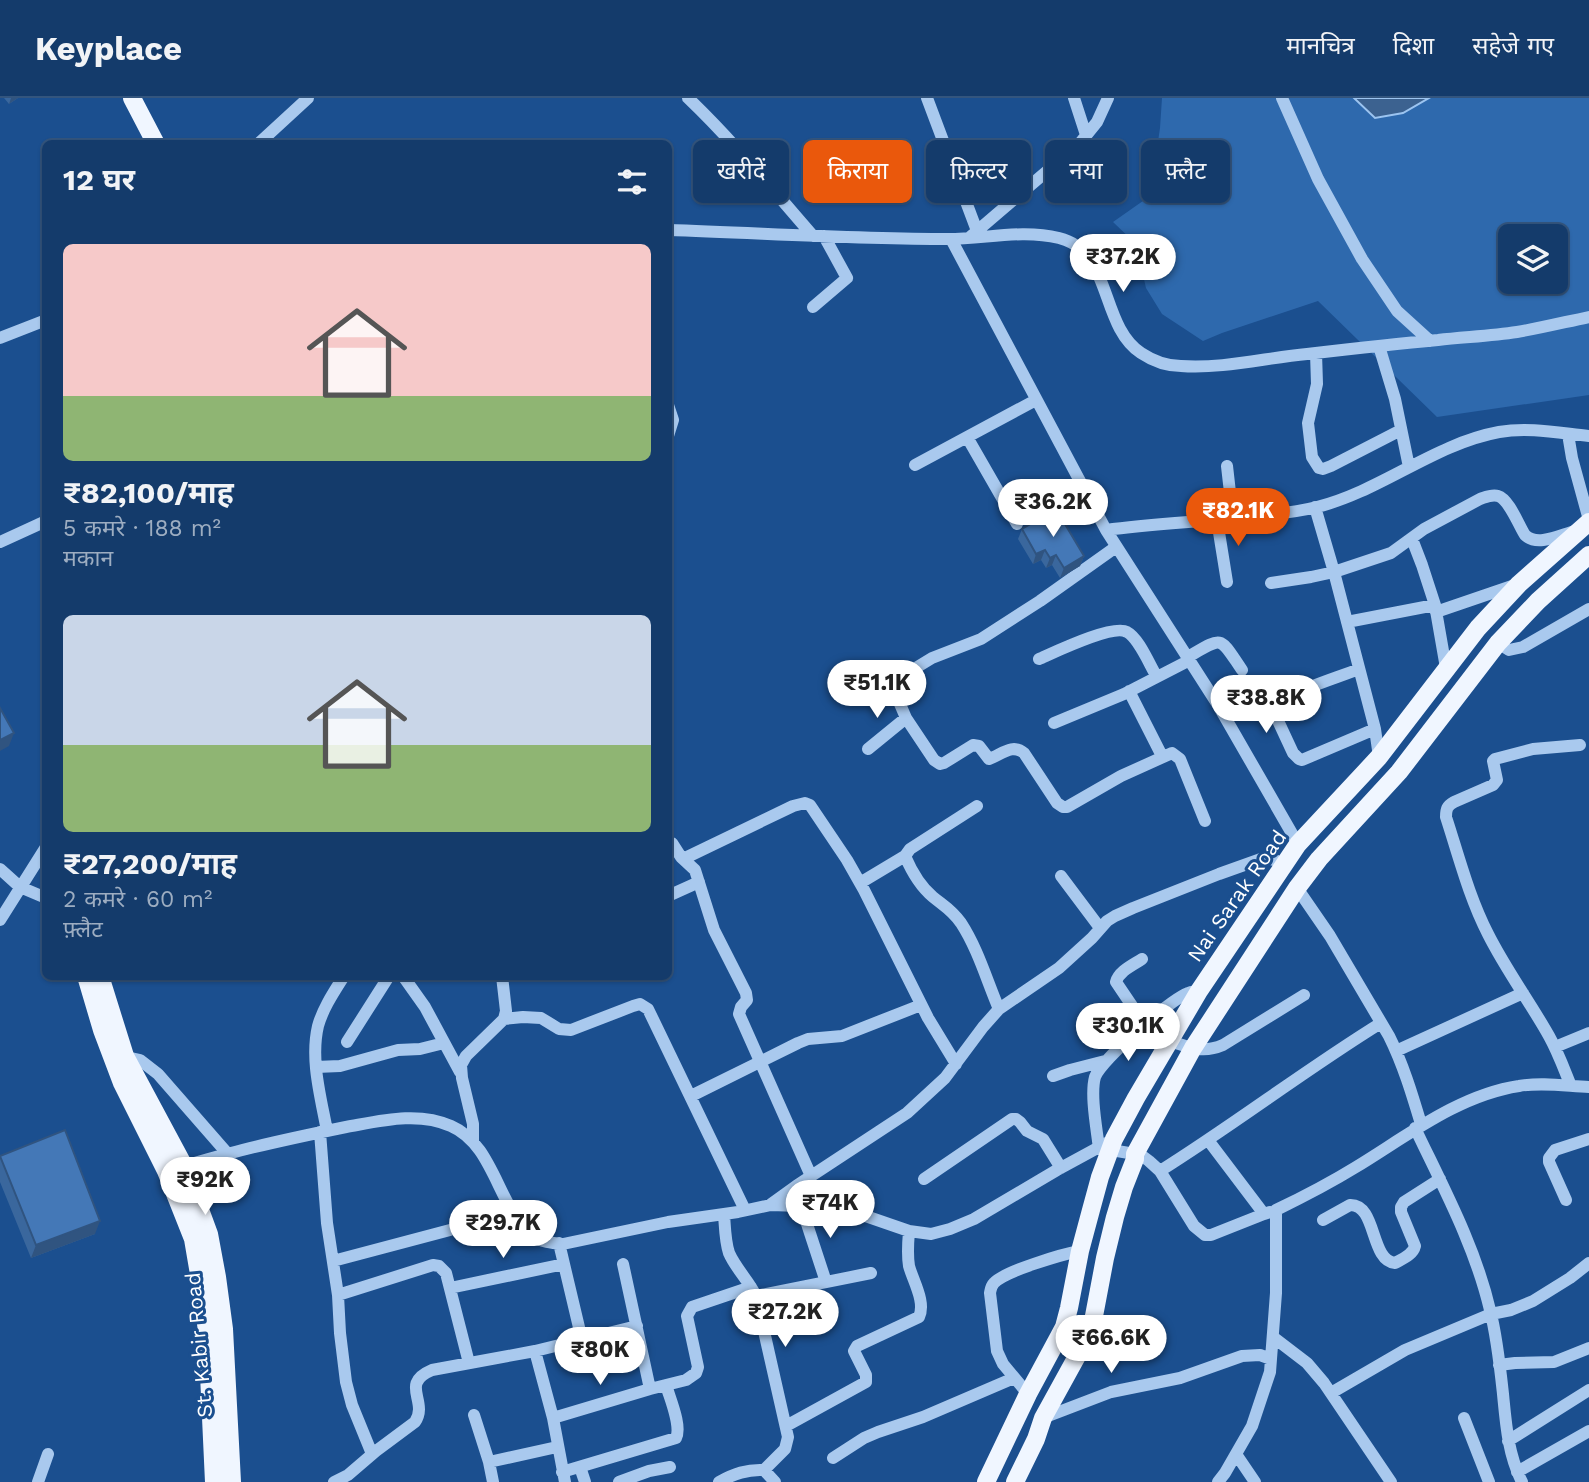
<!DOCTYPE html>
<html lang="hi">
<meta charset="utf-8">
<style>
body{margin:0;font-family:"Work Sans","Noto Sans Devanagari",sans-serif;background:#1d4271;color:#f1f3f6;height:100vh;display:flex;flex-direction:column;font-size:26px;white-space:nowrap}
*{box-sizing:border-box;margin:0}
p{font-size:23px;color:#9dadc1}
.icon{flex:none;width:38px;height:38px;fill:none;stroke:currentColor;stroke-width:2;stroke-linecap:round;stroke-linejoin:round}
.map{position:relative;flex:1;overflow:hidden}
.side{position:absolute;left:42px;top:42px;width:630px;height:840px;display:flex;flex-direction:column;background:#143b6b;border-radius:10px;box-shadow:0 2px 5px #0004,0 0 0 2px #33557e}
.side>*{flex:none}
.guide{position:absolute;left:693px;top:42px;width:665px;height:63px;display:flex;gap:14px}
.fabs{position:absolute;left:1498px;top:126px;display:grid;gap:14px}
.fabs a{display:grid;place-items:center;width:70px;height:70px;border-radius:10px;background:#143b6b;box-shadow:0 2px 5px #0004,0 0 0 2px #33557e;font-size:35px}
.price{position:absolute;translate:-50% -60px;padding:0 16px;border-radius:24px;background:#fff;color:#222;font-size:23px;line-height:46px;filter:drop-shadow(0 2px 4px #0008)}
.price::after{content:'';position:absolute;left:50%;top:42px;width:21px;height:16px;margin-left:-10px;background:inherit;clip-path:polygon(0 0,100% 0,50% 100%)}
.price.selected{background:#ea580c;color:#fff}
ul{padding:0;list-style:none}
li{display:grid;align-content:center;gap:14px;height:371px;padding:0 21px}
li span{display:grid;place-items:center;height:217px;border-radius:10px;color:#555}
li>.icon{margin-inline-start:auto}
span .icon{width:126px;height:126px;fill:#fffc;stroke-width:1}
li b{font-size:30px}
h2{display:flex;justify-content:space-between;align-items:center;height:84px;padding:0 21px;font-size:30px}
.chip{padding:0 24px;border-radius:10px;background:#143b6b;box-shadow:0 2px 5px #0004,0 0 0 2px #33557e;font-size:24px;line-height:63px}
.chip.selected{background:#ea580c;color:#fff}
header{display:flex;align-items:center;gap:42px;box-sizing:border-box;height:98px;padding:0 35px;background:#143b6b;border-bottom:2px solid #33557e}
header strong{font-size:33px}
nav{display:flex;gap:38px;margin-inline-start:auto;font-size:24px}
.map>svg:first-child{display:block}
</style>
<header>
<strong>Keyplace</strong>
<nav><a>मानचित्र</a><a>दिशा</a><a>सहेजे गए</a></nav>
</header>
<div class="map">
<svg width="1589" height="1384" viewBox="0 0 1589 1384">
<rect width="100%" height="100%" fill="#1b4f8f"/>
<path fill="#2e69ad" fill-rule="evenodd" d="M1162 0H1589V297L1437 319 1318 203 1222 235 1203 243 1162 216 1146 190 1136 146 1113 124 1150 98 1160 30ZM1510 138H1556V184H1510Z"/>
<path fill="#3c6290" stroke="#9cc4f0" stroke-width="2" d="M1354 0H1429L1403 15 1375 20Z"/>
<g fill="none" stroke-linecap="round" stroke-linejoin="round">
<path stroke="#a9c9ee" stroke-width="12" d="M688 0C733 43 772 91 813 138
M927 0 977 133
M1074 0 1086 37
M1282 0 1318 81 1362 161 1397 213 1430 243
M258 46 308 0
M668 132C762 135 855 141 948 141 985 141 1022 131 1059 140 1113 153 1099 227 1141 255 1153 263 1167 268 1181 268 1222 271 1265 260 1307 256 1350 251 1394 246 1438 242 1464 239 1491 238 1517 234 1541 230 1565 224 1589 219
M970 139 1080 45 1097 24 1108 0
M951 141 1106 432 1218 607 1298 746
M813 209 847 180 824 138
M0 240 46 222
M1379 248 1395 301 1409 369
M1316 255 1317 286 1308 325 1312 359 1319 370 1323 371 1331 368 1401 332
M668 307 673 322 668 338
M1568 336 1572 360 1589 422
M967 339 1017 426
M915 367 1036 302
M1227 368 1233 421
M1315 409 1334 474 1375 631 1379 659
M1217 422 1227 484
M1106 432C1152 426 1198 424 1244 419 1268 417 1293 415 1317 409 1381 393 1434 346 1499 334 1529 329 1559 335 1589 338
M1412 441 1422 467 1435 507 1446 570
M0 444 46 423
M1116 449 1040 503 981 541 932 560 891 585 906 620 934 662 940 666 944 665 973 647 979 648 989 661C1001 657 1012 645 1024 655L1057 705 1063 709H1067L1121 678 1172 655 1180 661 1205 723
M1271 485 1311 479 1334 474 1391 455 1424 431 1480 401C1486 399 1492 396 1498 398 1509 401 1519 428 1525 437 1537 449 1560 437 1575 433
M1436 514 1515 487
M1347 524 1435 507
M1498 545 1509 552 1523 549 1589 511
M1188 559C1224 538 1219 538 1242 572
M1039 561C1055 554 1113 526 1127 534 1139 540 1150 568 1157 579
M1359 571C1334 581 1294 592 1273 609V612L1293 655 1299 661 1302 662 1375 631
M1129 593 1162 658
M1054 625 1124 596 1190 562
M868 651 906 620
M668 693V702
M977 708 910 751 905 758C911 772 921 789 933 799 944 808 952 812 961 825 978 851 987 883 999 911
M668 744 672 745 681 759 695 772 714 832 746 895 747 902 741 909 739 916 811 1078
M683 761 793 708 805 705 810 707 847 762 864 792 928 920 956 966
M0 771 20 789 46 800
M1061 778 1100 830
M860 785 905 758
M1297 790 1330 838 1389 938C1403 966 1412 996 1421 1026
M668 798 699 784
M0 822 46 749
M1142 861C1133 867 1119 873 1116 884L1145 927
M403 878 425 909 460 974
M504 921 523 919 541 920 559 931 571 932 633 908 640 906 648 911 745 1112
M1169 943C1190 949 1202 956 1223 947L1304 897
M347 944 389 878
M1555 949 1589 935
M1396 953 1523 895
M122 958 140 962 158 976 227 1055
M316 969 340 968 398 952 420 951 444 945
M1053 978 1070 972 1105 963
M1571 988C1564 971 1558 954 1549 938 1530 904 1506 872 1488 836 1469 799 1459 759 1446 719 1446 711 1447 708 1454 704L1493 687 1497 682 1493 663 1495 661 1533 651 1580 647
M691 998 798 945 808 941 842 938 921 907
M1415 1030C1443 1089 1475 1148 1490 1212 1497 1239 1500 1268 1503 1296 1506 1327 1508 1356 1522 1384
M327 1033C321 1000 310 962 318 928 323 910 334 894 344 878
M320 1034 327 1125 338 1197 340 1235 346 1284 352 1307 372 1356
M1208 1042 1264 1116 1270 1114
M473 1044V1026L462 980 461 967 466 958 504 921 506 913 502 878
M1099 1051C1097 1032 1090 997 1095 979 1101 962 1170 902 1188 895 1192 893 1195 894 1199 893
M1111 1052 1141 1057 1149 1063 1160 1073 1194 1128 1205 1137H1211L1264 1116
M179 1069C197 1065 213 1059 231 1055 268 1045 307 1037 346 1029 380 1023 418 1013 451 1028 488 1044 496 1092 518 1122 522 1127 527 1134 532 1138 541 1144 552 1145 563 1146L668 1124 738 1114 771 1107 829 1109 851 1113 909 1133 931 1136 950 1131 974 1121 1057 1072 1114 1041
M1160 1073C1235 1026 1305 972 1381 925
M924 1081 1012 1021H1016L1020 1024 1027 1033 1043 1041 1061 1070
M1566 1102 1549 1064V1060L1555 1052 1589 1041
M771 1106 796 1088 907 1015 945 980 983 929 999 911 1059 870 1092 840 1107 823 1115 818 1133 810 1219 776 1261 761H1271L1277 763 1283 768
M804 1107 807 1126 826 1184
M724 1116C725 1129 725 1143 729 1155 736 1171 749 1183 756 1198L788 1339 785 1351 764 1372
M1323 1122 1350 1107C1377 1106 1370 1163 1395 1165 1402 1161 1413 1157 1415 1148L1401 1114V1109L1404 1104 1440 1081
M559 1145 582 1242
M333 1163 450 1132
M450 1190 564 1166
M338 1197 433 1167 439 1168 446 1175 469 1265
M756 1198 871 1175
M1273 1239 1307 1265 1324 1285 1391 1384
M1499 1267 1515 1265 1554 1264 1589 1250
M650 1291 686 1282 696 1275 698 1269 687 1218 692 1209 751 1189
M1331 1295 1405 1252 1491 1216 1511 1212 1533 1203 1570 1180 1589 1165
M1028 1296 1003 1266 997 1253 990 1195C991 1190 991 1188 994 1185 1005 1173 1063 1156 1080 1153
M474 1317 489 1364 493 1384
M553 1320 535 1253 637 1228
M1043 1320 1111 1294 1180 1280 1242 1258 1260 1257 1271 1261
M1464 1320 1489 1384
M786 1328 866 1284V1277L854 1253 857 1248 919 1219C926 1204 913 1183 909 1168 907 1156 908 1145 909 1133
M1508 1343 1589 1292
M1236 1356 1255 1384
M833 1360 864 1340 878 1334 923 1319 1014 1280
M489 1364 557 1349
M580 1369 585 1384
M562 1374 676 1340C682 1328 670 1301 666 1287
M1517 1374 1589 1333
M38 1384 48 1356
M334 1384 348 1377 376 1353 415 1324C429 1303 399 1286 432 1272L535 1253
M565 1384 553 1320 650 1291 623 1166
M619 1384 649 1373 670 1369
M719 1384C734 1376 747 1371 764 1372L775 1384
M1218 1384 1225 1375 1252 1328 1270 1274 1276 1195V1112C1303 1099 1330 1085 1356 1069 1407 1038 1459 997 1519 988 1542 984 1566 988 1589 989"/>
<path stroke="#f0f6ff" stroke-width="18" d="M132 0 156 46
M86 878 102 932 122 985 166 1073 193 1141 200 1182 207 1233 214 1384
M100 878 125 958 184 1068 209 1136 217 1179 224 1231 232 1384
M986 1384 1028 1296 1064 1229 1069 1210 1080 1153 1091 1112 1100 1079 1114 1041 1136 1000 1199 893 1298 746 1379 659 1478 530 1519 486 1589 424
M1015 1384 1036 1341 1043 1320 1087 1240 1094 1218 1105 1160 1115 1119 1124 1089 1135 1061V1056L1193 950 1297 790 1319 761 1399 674 1498 545 1538 503 1589 457"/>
</g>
<path fill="#3a679d" d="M4 0H18L9 6Z
M1022 431 1084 458 1080 468 1060 480 1052 467 1046 470 1041 462 1033 466 1018 441Z
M0 1058 95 1136 31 1160 0 1084Z"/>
<path fill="#305480" d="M11 0H18L9 6Z
M1045 452 1041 462 1033 466 1036 456Z
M1056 457 1052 467 1046 470 1050 460Z
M1084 458 1080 468 1060 480 1064 470Z
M14 635 9 648 0 653V642Z
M100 1123 95 1136 31 1160 36 1147Z"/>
<path fill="#4478b7" stroke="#305480" stroke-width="2" d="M1056 411 1084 458 1064 470 1056 457 1050 460 1045 452 1036 456 1022 431Z
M0 610 14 635 0 642Z
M65 1032 100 1123 36 1147 0 1058Z"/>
<g text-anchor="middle" stroke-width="6" stroke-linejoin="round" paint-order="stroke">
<g font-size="21" fill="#fff" stroke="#1b4f8f">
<text transform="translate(1237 798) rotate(-55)" y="7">Nai Sarak Road</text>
<text transform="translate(199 1247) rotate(-95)" y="7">St. Kabir Road</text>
</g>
</g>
</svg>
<div class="fabs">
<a><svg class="icon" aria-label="layers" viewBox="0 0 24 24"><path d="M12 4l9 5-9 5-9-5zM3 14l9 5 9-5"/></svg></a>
</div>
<b class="price" style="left:1123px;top:196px">₹37.2K</b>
<b class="price" style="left:1053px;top:441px">₹36.2K</b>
<b class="price selected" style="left:1238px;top:450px">₹82.1K</b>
<b class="price" style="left:877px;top:622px">₹51.1K</b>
<b class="price" style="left:1266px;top:637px">₹38.8K</b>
<b class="price" style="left:1128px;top:965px">₹30.1K</b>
<b class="price" style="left:205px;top:1119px">₹92K</b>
<b class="price" style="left:830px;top:1142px">₹74K</b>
<b class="price" style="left:503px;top:1162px">₹29.7K</b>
<b class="price" style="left:785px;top:1251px">₹27.2K</b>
<b class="price" style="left:1111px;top:1277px">₹66.6K</b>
<b class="price" style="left:600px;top:1289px">₹80K</b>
<div class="guide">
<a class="chip">खरीदें</a>
<a class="chip selected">किराया</a>
<a class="chip">फ़िल्टर</a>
<a class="chip">नया</a>
<a class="chip">फ़्लैट</a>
</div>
<section class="side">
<h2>12 घर<svg class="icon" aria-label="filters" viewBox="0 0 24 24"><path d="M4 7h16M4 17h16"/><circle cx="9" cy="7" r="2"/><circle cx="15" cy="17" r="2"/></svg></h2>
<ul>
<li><span style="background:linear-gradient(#f6c9c9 70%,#8fb573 0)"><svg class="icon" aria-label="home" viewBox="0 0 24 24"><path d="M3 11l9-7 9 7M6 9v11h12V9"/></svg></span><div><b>₹82,100/माह</b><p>5 कमरे · 188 m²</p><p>मकान</p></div></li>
<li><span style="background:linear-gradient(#c9d6e8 60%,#8fb573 0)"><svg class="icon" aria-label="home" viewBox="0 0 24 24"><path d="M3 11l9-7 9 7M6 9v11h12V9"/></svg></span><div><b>₹27,200/माह</b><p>2 कमरे · 60 m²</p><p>फ़्लैट</p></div></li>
</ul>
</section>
</div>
